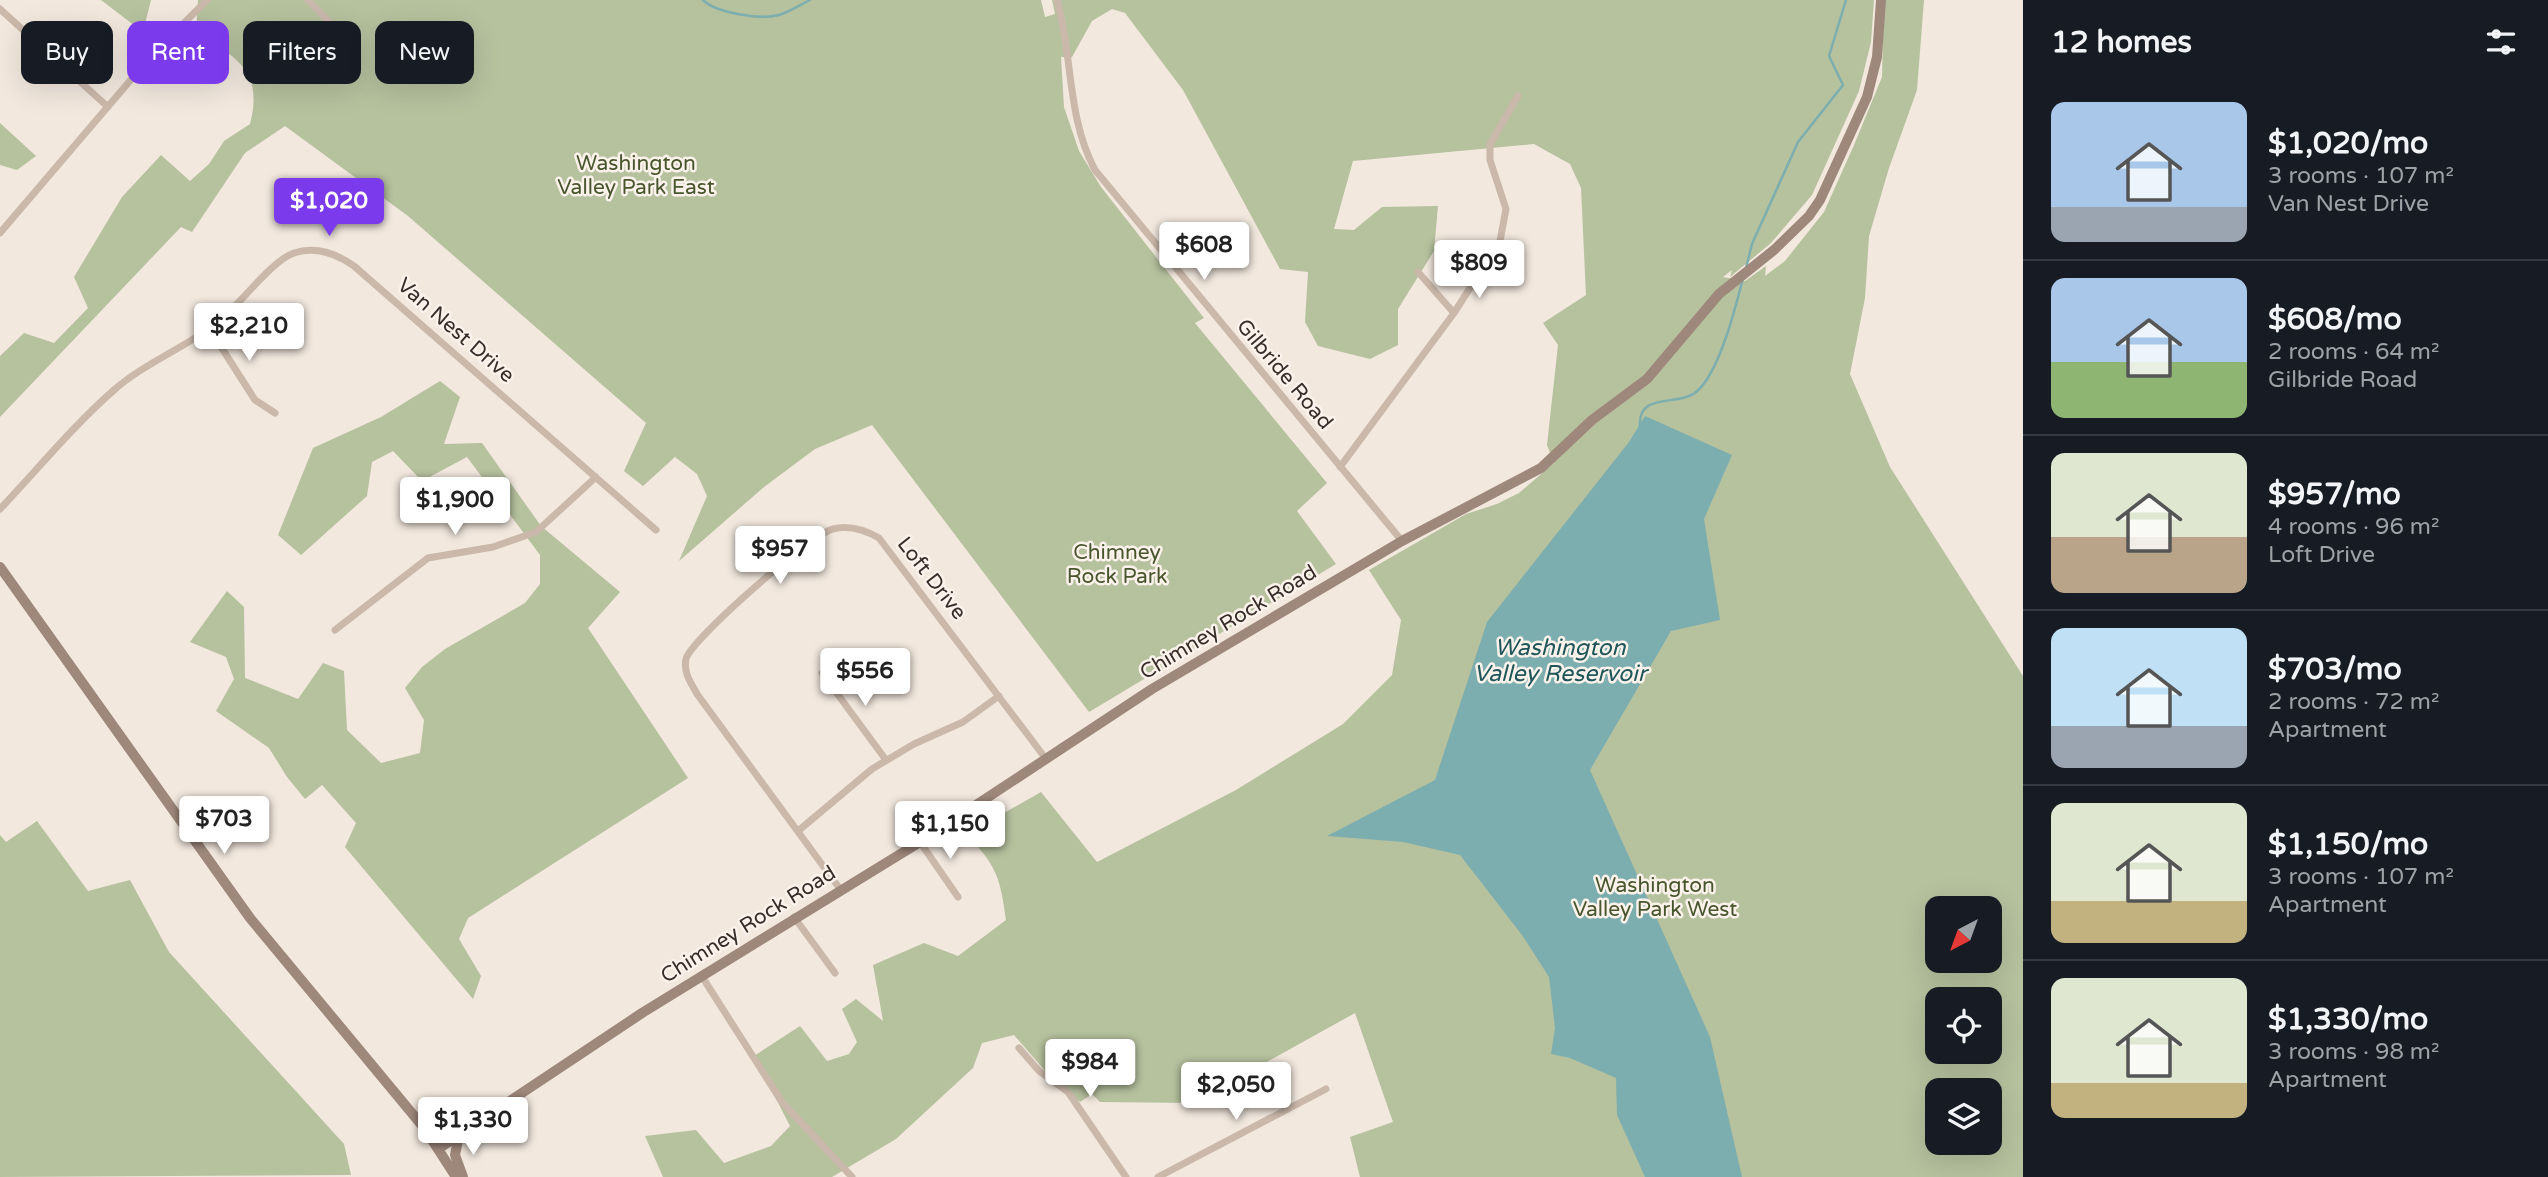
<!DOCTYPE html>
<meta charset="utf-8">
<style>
body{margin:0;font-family:"Varela Round",sans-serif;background:#242831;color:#f1f3f6;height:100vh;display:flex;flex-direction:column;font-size:26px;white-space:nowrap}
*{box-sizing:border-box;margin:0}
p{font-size:23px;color:#9ea1a6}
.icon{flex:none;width:38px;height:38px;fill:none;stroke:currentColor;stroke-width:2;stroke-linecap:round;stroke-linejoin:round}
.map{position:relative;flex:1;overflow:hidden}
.details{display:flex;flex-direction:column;background:#171b24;width:525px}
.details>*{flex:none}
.guide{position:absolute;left:21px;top:21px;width:665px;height:63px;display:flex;gap:14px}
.needle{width:46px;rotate:221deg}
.buttons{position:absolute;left:1925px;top:896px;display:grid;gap:14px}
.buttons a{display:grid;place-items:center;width:77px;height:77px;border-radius:14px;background:#171b24;box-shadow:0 7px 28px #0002;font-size:35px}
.price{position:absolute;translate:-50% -60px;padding:0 16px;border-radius:7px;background:#fff;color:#222;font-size:23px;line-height:46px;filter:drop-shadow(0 2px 4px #0008)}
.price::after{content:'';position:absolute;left:50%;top:42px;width:21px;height:16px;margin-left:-10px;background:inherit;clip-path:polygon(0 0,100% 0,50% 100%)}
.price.selected{background:#7c3aed;color:#fff}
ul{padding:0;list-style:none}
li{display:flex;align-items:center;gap:21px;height:175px;padding:0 28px}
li+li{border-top:2px solid #363941}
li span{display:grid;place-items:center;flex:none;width:196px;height:140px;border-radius:14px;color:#555}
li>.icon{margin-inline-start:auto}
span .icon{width:84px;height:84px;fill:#fffc;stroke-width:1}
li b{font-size:30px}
h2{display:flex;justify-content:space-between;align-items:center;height:84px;padding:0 28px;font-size:30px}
.chip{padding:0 24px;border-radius:14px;background:#171b24;box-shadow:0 7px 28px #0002;font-size:24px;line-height:63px}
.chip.selected{background:#7c3aed;color:#fff}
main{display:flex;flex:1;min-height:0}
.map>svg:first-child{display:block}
</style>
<main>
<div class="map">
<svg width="2023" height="1177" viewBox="0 0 2023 1177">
<rect width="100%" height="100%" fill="#f2e8de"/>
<path fill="#b6c19e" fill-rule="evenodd" d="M102 0H151L143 32 101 0Z
M198 0H1041L1045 17 1055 14 1052 0H1874L1871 42 1859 91 1812 195 1771 243 1730 277 1732 270 1723 277 1745 281 1766 266 1765 276 1785 261 1824 212 1854 145 1882 77 1884 0H1924L1917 90 1889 168 1869 236 1865 298 1850 374 1890 467 2023 676V1177H1360L1350 1137 1393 1122 1355 1013 1193 1103 1100 1102 1092 1094 1080 1102 1046 1072 1014 1035 982 1043 973 1068 896 1139 832 1177H663L645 1136 696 1130 724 1163 771 1146 790 1126 754 1056 800 1026 827 1061 849 1054 857 1042 842 1009 856 999 883 1021 873 965 924 943 958 956 1006 920C1000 877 997 866 966 834L972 830 966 821 996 801 1004 813 1041 792 1097 862 1236 790 1343 724 1392 675 1401 620 1369 570 1466 514 1497 504 1519 493 1554 463 1547 445 1558 345 1543 323 1586 295 1581 188 1570 164 1534 144 1353 161 1334 229 1354 230 1382 207 1438 206 1434 251 1398 309V345L1370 359 1318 346 1305 322 1308 272 1280 269 1183 90 1125 13 1112 9 1092 21 1072 57H1061L1064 107 1079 151 1101 187 1204 318 1195 323 1327 483 1297 511 1336 564 1089 712 872 425 815 449 764 487 679 561 707 496 697 474 675 457 643 486 624 471 646 423 408 216 285 126 245 153 192 232 181 227 0 417V356L24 333 54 343 88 308 74 277 122 197 161 155 190 181 209 164 224 141 250 124C264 71 236 57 196 32ZM1937 908H1990V961H1937ZM1937 999H1990V1052H1937ZM1937 1090H1990V1143H1937Z
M0 123 36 156 17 170 0 165Z
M440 381 460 397 444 444 482 443 541 526 620 592 588 628 688 778 468 918 459 939 481 976 473 999 345 847 356 823 322 785 305 799 287 777 269 748 216 711 234 679 226 657 190 642 227 591 244 607 245 678 298 699 323 663 344 671 347 730 381 763 420 753 424 720 405 688 422 667 445 649 525 603 540 584V555L467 457 422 481 393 451 372 462 367 496 301 555 278 535 313 448 381 417Z
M37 821 88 891 130 880 169 952 344 1144 351 1175 0 1177V835L6 842Z"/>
<path fill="#7daeaf" d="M1645 416 1732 455 1704 519 1720 620 1671 631 1590 770 1710 1037 1742 1177H1645L1617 1115 1616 1078 1570 1058 1551 1054 1555 1028 1549 977 1522 935 1460 855 1403 842 1327 836 1435 780 1487 622 1629 442Z"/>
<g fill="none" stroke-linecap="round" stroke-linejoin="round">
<path stroke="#7daeaf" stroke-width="2.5" d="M703 0C716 13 761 20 779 15 789 12 800 5 810 0
M1746 268 1752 244 1798 142 1843 85 1829 56 1846 0
M1640 427C1637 391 1678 407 1696 392 1719 374 1736 306 1743 278"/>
<path stroke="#cab8aa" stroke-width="7" d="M308 0 336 29
M1057 0C1073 57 1067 118 1095 170L1402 541
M0 9 108 107
M0 233 152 55 207 0
M1418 272 1454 313
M209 328 255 400 275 413
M1340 467 1454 313 1500 241 1506 209 1490 160V144L1518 96
M0 509C37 470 73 426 114 390 145 363 184 348 216 324 238 307 272 260 294 253 316 246 337 254 354 266L656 530
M335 630 428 558 493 547 536 532 596 477
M822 673 886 760
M798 831 872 769 914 744 963 722 999 696
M920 842 958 897
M840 889 697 694C691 683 683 672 686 659 690 640 813 533 833 529 849 525 865 530 879 538L1046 759
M794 917 835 973
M701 975 782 1102 852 1177
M1019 1048 1039 1071 1068 1092 1126 1177
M1158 1177 1326 1089"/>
<path stroke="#9e877b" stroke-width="10" d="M0 567 250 918 425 1129 456 1177
M459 1135 455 1155 463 1177
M438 1149 642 1013 920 842 1152 689 1402 541 1541 468 1592 420 1647 379 1719 294 1774 250 1809 216 1820 200 1867 97 1877 57 1881 0"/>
</g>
<g text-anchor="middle" stroke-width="5" stroke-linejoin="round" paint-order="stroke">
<g font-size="21" fill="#48562d" stroke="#faf2eb">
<text x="636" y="170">Washington<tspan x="636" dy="24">Valley Park East</tspan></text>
<text x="1117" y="559">Chimney<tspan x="1117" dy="24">Rock Park</tspan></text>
<text x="1655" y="892">Washington<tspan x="1655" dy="24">Valley Park West</tspan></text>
</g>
<g font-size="21" fill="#382e29" stroke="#faf2eb">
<text transform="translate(456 330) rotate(41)" y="7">Van Nest Drive</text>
<text transform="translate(1285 374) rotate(50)" y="7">Gilbride Road</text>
<text transform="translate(932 578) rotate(52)" y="7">Loft Drive</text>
<text transform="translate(1228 622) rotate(-31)" y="7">Chimney Rock Road</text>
<text transform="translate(748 924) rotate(-32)" y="7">Chimney Rock Road</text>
</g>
<g font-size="23" font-style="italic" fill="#1f5659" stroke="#faf2eb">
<text x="1560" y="655">Washington<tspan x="1560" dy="26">Valley Reservoir</tspan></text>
</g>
</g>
</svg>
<div class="buttons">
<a><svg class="needle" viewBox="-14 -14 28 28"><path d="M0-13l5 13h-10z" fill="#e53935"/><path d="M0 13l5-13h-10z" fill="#9ea1a6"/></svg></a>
<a><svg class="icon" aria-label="locate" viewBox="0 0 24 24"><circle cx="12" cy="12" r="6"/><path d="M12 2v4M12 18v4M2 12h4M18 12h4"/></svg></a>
<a><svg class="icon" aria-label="layers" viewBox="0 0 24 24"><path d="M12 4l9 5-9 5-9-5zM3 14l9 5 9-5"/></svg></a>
</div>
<b class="price selected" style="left:329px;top:238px">$1,020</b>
<b class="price" style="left:1204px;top:282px">$608</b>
<b class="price" style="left:1479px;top:300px">$809</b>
<b class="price" style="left:249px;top:363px">$2,210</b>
<b class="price" style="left:455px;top:537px">$1,900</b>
<b class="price" style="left:780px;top:586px">$957</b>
<b class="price" style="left:865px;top:708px">$556</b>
<b class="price" style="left:224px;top:856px">$703</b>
<b class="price" style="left:950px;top:861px">$1,150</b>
<b class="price" style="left:1090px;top:1099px">$984</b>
<b class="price" style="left:1236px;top:1122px">$2,050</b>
<b class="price" style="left:473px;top:1157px">$1,330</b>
<div class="guide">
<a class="chip">Buy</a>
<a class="chip selected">Rent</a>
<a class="chip">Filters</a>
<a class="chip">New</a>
</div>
</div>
<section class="details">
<h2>12 homes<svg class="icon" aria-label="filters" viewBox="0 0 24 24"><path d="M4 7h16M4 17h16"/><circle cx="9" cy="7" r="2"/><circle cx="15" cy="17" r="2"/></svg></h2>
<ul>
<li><span style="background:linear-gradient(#a9c7e8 75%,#9aa5b1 0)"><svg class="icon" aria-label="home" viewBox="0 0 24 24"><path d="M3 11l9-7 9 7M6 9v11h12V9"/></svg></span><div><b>$1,020/mo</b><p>3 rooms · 107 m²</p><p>Van Nest Drive</p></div></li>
<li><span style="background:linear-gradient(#a9c7e8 60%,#8fb573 0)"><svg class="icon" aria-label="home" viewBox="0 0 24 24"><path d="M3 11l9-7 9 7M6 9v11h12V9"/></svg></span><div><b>$608/mo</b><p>2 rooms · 64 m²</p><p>Gilbride Road</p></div></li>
<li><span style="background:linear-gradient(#dfe7d0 60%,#b9a48a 0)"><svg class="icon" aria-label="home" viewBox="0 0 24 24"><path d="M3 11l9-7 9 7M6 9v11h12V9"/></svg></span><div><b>$957/mo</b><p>4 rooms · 96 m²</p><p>Loft Drive</p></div></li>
<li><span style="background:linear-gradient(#bfe0f5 70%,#9aa5b1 0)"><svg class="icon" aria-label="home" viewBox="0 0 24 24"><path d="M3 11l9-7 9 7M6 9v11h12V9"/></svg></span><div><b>$703/mo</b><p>2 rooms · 72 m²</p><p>Apartment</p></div></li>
<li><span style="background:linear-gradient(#dfe7d0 70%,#c2b280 0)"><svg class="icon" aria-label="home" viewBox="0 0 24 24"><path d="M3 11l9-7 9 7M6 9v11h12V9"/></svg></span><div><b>$1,150/mo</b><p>3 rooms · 107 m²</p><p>Apartment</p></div></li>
<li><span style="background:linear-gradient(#dfe7d0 75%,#c2b280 0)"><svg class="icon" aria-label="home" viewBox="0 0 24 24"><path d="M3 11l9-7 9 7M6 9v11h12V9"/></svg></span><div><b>$1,330/mo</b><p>3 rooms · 98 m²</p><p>Apartment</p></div></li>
</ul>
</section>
</main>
